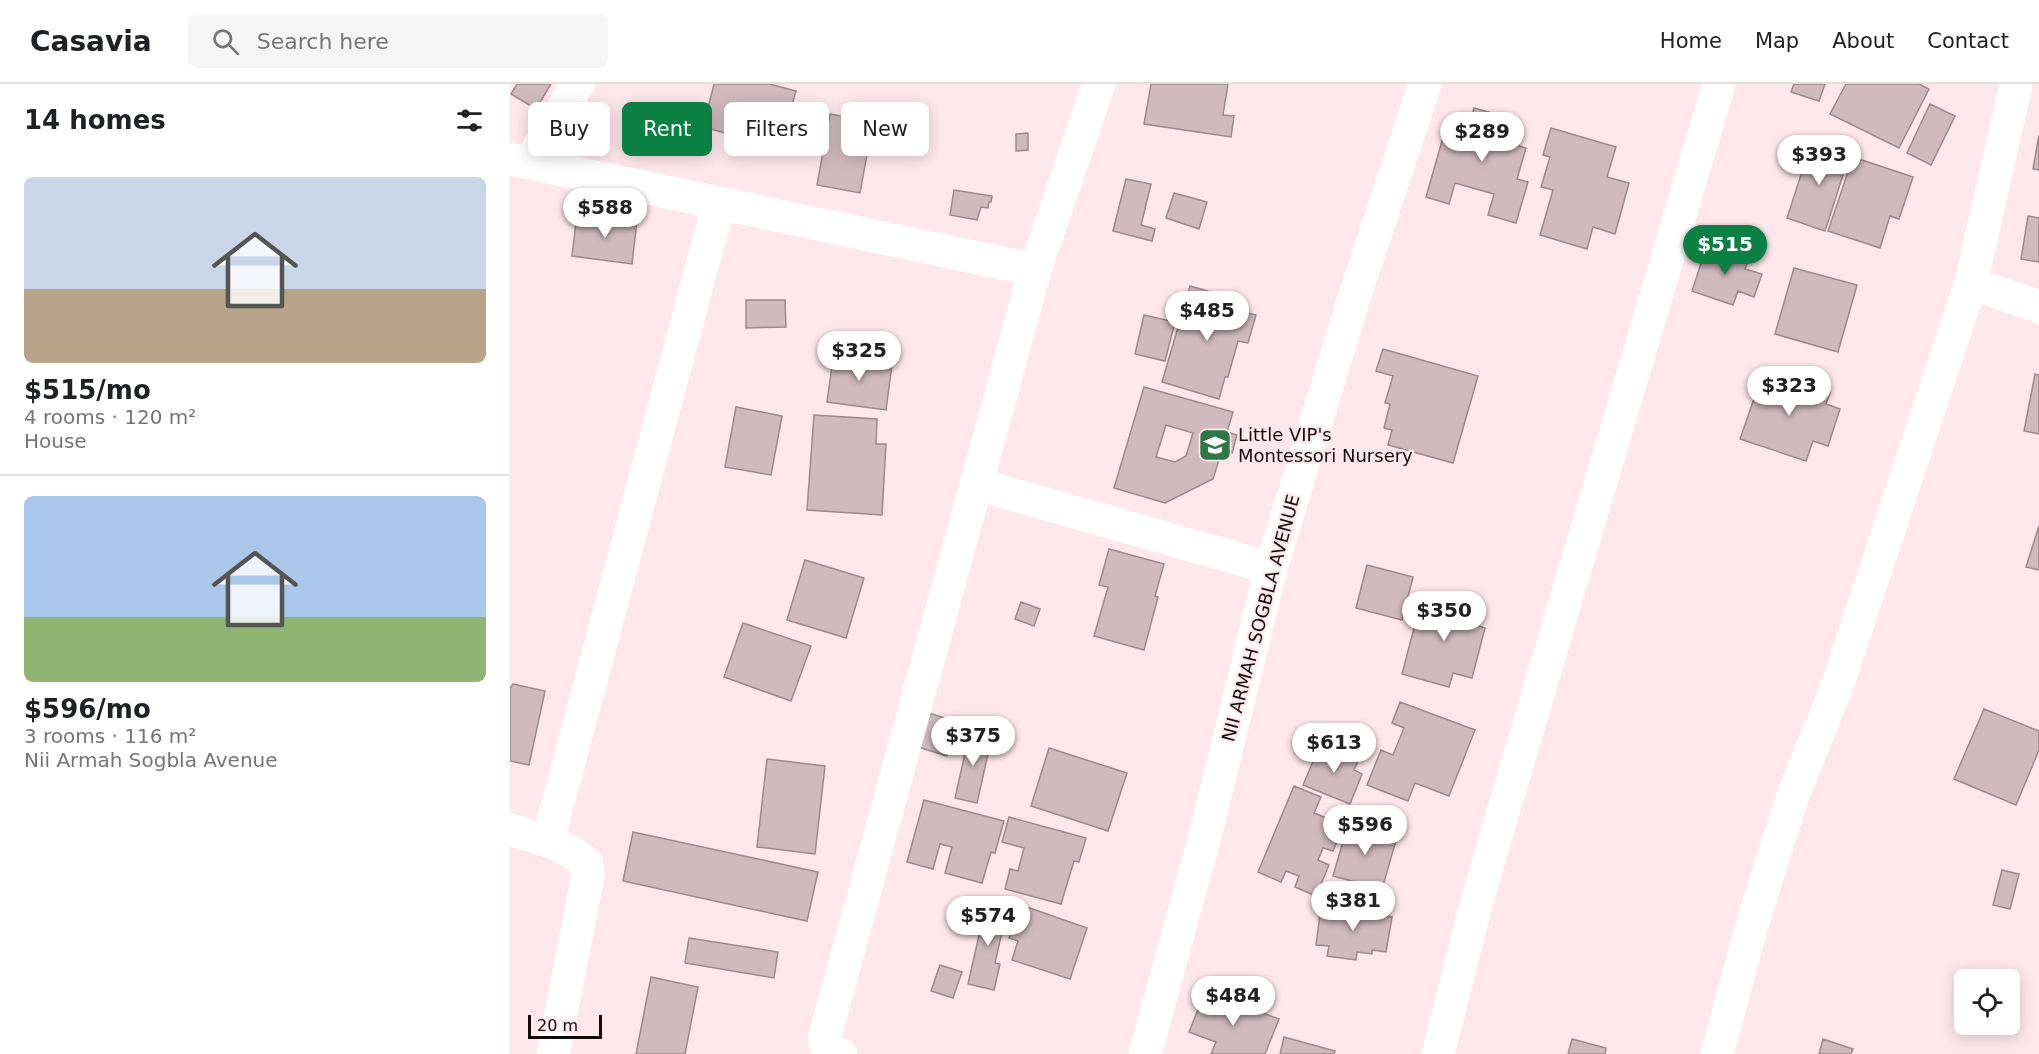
<!DOCTYPE html>
<meta charset="utf-8">
<style>
body{margin:0;font-family:"DejaVu Sans",sans-serif;background:#f6f6f6;color:#202124;height:100vh;display:flex;flex-direction:column;font-size:22px;white-space:nowrap}
*{box-sizing:border-box;margin:0}
p{font-size:20px;color:#757577}
.icon{flex:none;width:33px;height:33px;fill:none;stroke:currentColor;stroke-width:2;stroke-linecap:round;stroke-linejoin:round}
.map{position:relative;flex:1;overflow:hidden}
.drawer{display:flex;flex-direction:column;background:#fff;width:510px}
.drawer>*{flex:none}
.guide{position:absolute;left:18px;top:18px;width:570px;height:54px;display:flex;gap:12px}
.controls{position:absolute;left:1444px;top:885px;display:grid;gap:12px}
.controls a{display:grid;place-items:center;width:66px;height:66px;border-radius:9px;background:#fff;box-shadow:0 3px 15px #0003;font-size:30px}
.scale{position:absolute;left:18px;bottom:15px;width:74px;box-sizing:border-box;padding-left:6px;border:3px solid #120b0d;border-top:0;font-size:16px;line-height:21px;white-space:nowrap;color:#120b0d;-webkit-text-stroke:4px #ffe8ed;paint-order:stroke}
.price{position:absolute;translate:-50% -51px;padding:0 14px;border-radius:21px;background:#fff;color:#222;font-size:20px;line-height:39px;filter:drop-shadow(0 2px 3px #0008)}
.price::after{content:'';position:absolute;left:50%;top:36px;width:18px;height:14px;margin-left:-9px;background:inherit;clip-path:polygon(0 0,100% 0,50% 100%)}
.price.on{background:#0b8043;color:#fff}
ul{padding:0;list-style:none}
li{display:grid;align-content:center;gap:12px;height:318px;padding:0 24px}
li+li{border-top:2px solid #e0e0e0}
li span{display:grid;place-items:center;height:186px;border-radius:9px;color:#555}
li>.icon{margin-inline-start:auto}
span .icon{width:108px;height:108px;fill:#fffc;stroke-width:1}
li b{font-size:26px}
h2{display:flex;justify-content:space-between;align-items:center;height:72px;padding:0 24px;font-size:26px}
.pill{padding:0 21px;border-radius:9px;background:#fff;box-shadow:0 3px 15px #0003;font-size:21px;line-height:54px}
.pill.on{background:#0b8043;color:#fff}
header{display:flex;align-items:center;gap:36px;box-sizing:border-box;height:84px;padding:0 30px;background:#fff;border-bottom:2px solid #e0e0e0}
header strong{font-size:28px}
nav{display:flex;gap:33px;margin-inline-start:auto;font-size:21px}
.search{width:420px;height:54px;background:#f6f6f6;display:flex;align-items:center;gap:15px;box-sizing:border-box;padding:0 21px;border-radius:9px;color:#757577;font-size:22px}
main{display:flex;flex:1;min-height:0}
.map>svg:first-child{display:block}
</style>
<header>
<strong>Casavia</strong>
<div class="search"><svg class="icon" aria-label="search" viewBox="0 0 24 24"><circle cx="10" cy="10" r="6"/><path d="M15 15l6 6"/></svg>Search here</div>
<nav><a>Home</a><a>Map</a><a>About</a><a>Contact</a></nav>
</header>
<main>
<section class="drawer">
<h2>14 homes<svg class="icon" aria-label="filters" viewBox="0 0 24 24"><path d="M4 7h16M4 17h16"/><circle cx="9" cy="7" r="2"/><circle cx="15" cy="17" r="2"/></svg></h2>
<ul>
<li><span style="background:linear-gradient(#c9d6e8 60%,#b9a48a 0)"><svg class="icon" aria-label="home" viewBox="0 0 24 24"><path d="M3 11l9-7 9 7M6 9v11h12V9"/></svg></span><div><b>$515/mo</b><p>4 rooms · 120 m²</p><p>House</p></div></li>
<li><span style="background:linear-gradient(#a9c7e8 65%,#8fb573 0)"><svg class="icon" aria-label="home" viewBox="0 0 24 24"><path d="M3 11l9-7 9 7M6 9v11h12V9"/></svg></span><div><b>$596/mo</b><p>3 rooms · 116 m²</p><p>Nii Armah Sogbla Avenue</p></div></li>
</ul>
</section>
<div class="map">
<svg width="1529" height="970" viewBox="0 0 1529 970">
<rect width="100%" height="100%" fill="#ffe8ed"/>
<path fill="#d0bac0" stroke="#9c888d" stroke-width="1.5" fill-rule="evenodd" d="M7 0H41L26 25 1 10Z
M204 0H260L286 7 270 64 193 43Z
M641 0H718L713 31 724 32 721 53 634 40Z
M1284 0H1315L1309 17 1281 8Z
M1336 0H1409L1419 5 1389 64 1320 30Z
M1420 20 1445 32 1421 81 1397 69Z
M964 24 1008 36 1002 60 1016 64 1007 95 1018 98 1006 139 978 131 984 110 945 99 939 120 916 113 938 36 959 42Z
M320 30 363 38 350 109 307 101Z
M1041 44 1106 63 1097 93 1119 99 1105 150 1083 143 1077 165 1030 151 1043 106 1031 103 1040 73 1033 71Z
M518 49V66L506 67V50Z
M1529 51V86L1523 85Z
M1302 57 1340 69 1315 147 1277 134Z
M1343 73 1403 93 1389 135 1380 132 1370 164 1318 147Z
M616 95 641 100 631 141 645 145 642 157 603 147Z
M444 106 482 112 481 118H479L478 124 471 123 467 136 440 131Z
M664 109 697 118 689 145 656 134Z
M67 130 127 137 122 180 62 172Z
M1518 132 1529 134V178L1511 175Z
M1197 161 1239 175 1235 185 1252 190 1244 213 1228 207 1223 221 1182 207Z
M1284 184 1347 201 1328 268 1265 250Z
M680 202 736 218 733 228 746 231 738 259 728 257 718 293H715L709 315 652 298Z
M236 216H275L276 243 236 244Z
M634 231 665 238 655 277 625 270Z
M873 265 968 292 943 379 878 361 882 346 874 344 880 320 875 319 883 292 866 287Z
M324 268 351 272V277L382 281 376 326 317 318Z
M1254 286 1320 308 1316 320 1330 325 1318 362 1303 357 1296 377 1230 355Z
M1525 290 1529 291V350L1514 347Z
M634 303 723 328 717 348 727 351 722 369 712 366 703 395 655 419 604 404ZM656 341 683 349 676 372 665 378 646 373Z
M226 323 272 332 261 391 215 383Z
M304 331 367 335 366 360H376L372 431 297 426Z
M1529 442V486L1516 483Z
M599 465 654 480 645 512 648 513 634 566 584 552 598 503 589 501Z
M295 476 354 494 336 554 277 536Z
M857 481 903 493 892 536 846 524Z
M913 510 970 525 966 541 975 544 962 594 943 589 939 603 892 590Z
M511 518 530 525 524 542 505 535Z
M233 539 301 562 281 617 214 593Z
M3 600 35 607 19 681 0 677V604Z
M890 618 965 646 939 712 905 699 898 717 857 701 871 666 883 671 894 644 882 639Z
M1474 625 1529 647V666L1506 721 1444 695Z
M409 626 448 638 437 672 398 660Z
M460 647 482 652 467 719 445 714Z
M811 659 849 675 844 686 852 690 840 720 793 701Z
M539 664 617 689 598 747 521 722Z
M257 675 315 682 305 770 247 763Z
M784 702 811 713 804 729 834 741 823 767 813 764 808 776 819 781 806 812 785 803 789 792 776 787 771 798 748 788Z
M414 716 494 737 485 769 481 768 472 799 435 789 442 763 430 760 423 785 397 778Z
M499 733 576 754 569 778 564 777 551 820 495 805 500 785 508 787 514 764 492 758Z
M838 740 887 753 872 805 823 792Z
M123 748 308 788 297 837 113 797Z
M1492 786 1509 790 1500 825 1483 821Z
M477 816 498 821 485 879 490 880 484 906 458 900Z
M826 820 866 825 865 831 882 833 876 868 862 866V870L847 868 846 876 817 872 819 862 806 861 810 830 824 832Z
M511 821 577 844 560 895 502 876 508 857 499 854Z
M179 854 268 868 264 894 175 879Z
M430 881 452 888 443 914 421 907Z
M141 893 188 903 175 970H126Z
M695 908 769 935 755 970H701L706 958 679 948Z
M774 953 825 967 824 970H770Z
M1062 955 1096 964 1095 970H1058Z
M1313 955 1343 965 1341 970H1309Z"/>
<g fill="none" stroke-linecap="round" stroke-linejoin="round">
<path stroke="#fff" stroke-width="33" d="M0 75 525 186
M19 79 68 0
M1461 199 1529 223
M466 400 761 484
M0 746C27 753 56 760 77 780L78 791 43 970
M38 756 209 119
M331 970 320 968 315 959V952L525 186 589 0
M635 970 695 752 761 484 846 208 915 0
M928 970 966 821 998 711 1209 0
M1207 970 1242 841 1282 714 1326 605 1461 199 1506 0"/>
</g>
<defs>
<g id="school-square" transform="scale(1.725)"><rect x="-9" y="-9" width="18" height="18" rx="4" fill="#2f7845" stroke="#ffe8ed"/><path d="M0-5L7-2L0 1L-7-2ZM-4 1L0 2.5L4 1V4Q0 6-4 4Z" fill="#fff"/></g>
</defs>
<g fill-rule="evenodd">
<use href="#school-square" x="705" y="361"/>
</g>
<g text-anchor="middle" stroke-width="4.5" stroke-linejoin="round" paint-order="stroke">
<g font-size="18" fill="#120b0d" stroke="#ffe8ed" text-anchor="start">
<text x="728" y="357">Little VIP's<tspan x="728" dy="21">Montessori Nursery</tspan></text>
</g>
<g font-size="18" fill="#120b0d" stroke="#ffe8ed">
<text transform="translate(751 534) rotate(-75)" y="6">NII ARMAH SOGBLA AVENUE</text>
</g>
</g>
</svg>
<div class="controls">
<a><svg class="icon" aria-label="locate" viewBox="0 0 24 24"><circle cx="12" cy="12" r="6"/><path d="M12 2v4M12 18v4M2 12h4M18 12h4"/></svg></a>
</div>
<div class="scale">20 m</div>
<b class="price" style="left:972px;top:79px">$289</b>
<b class="price" style="left:1309px;top:102px">$393</b>
<b class="price" style="left:95px;top:155px">$588</b>
<b class="price on" style="left:1215px;top:192px">$515</b>
<b class="price" style="left:697px;top:258px">$485</b>
<b class="price" style="left:349px;top:298px">$325</b>
<b class="price" style="left:1279px;top:333px">$323</b>
<b class="price" style="left:934px;top:558px">$350</b>
<b class="price" style="left:463px;top:683px">$375</b>
<b class="price" style="left:824px;top:690px">$613</b>
<b class="price" style="left:855px;top:772px">$596</b>
<b class="price" style="left:843px;top:848px">$381</b>
<b class="price" style="left:478px;top:863px">$574</b>
<b class="price" style="left:723px;top:943px">$484</b>
<div class="guide">
<a class="pill">Buy</a>
<a class="pill on">Rent</a>
<a class="pill">Filters</a>
<a class="pill">New</a>
</div>
</div>
</main>
